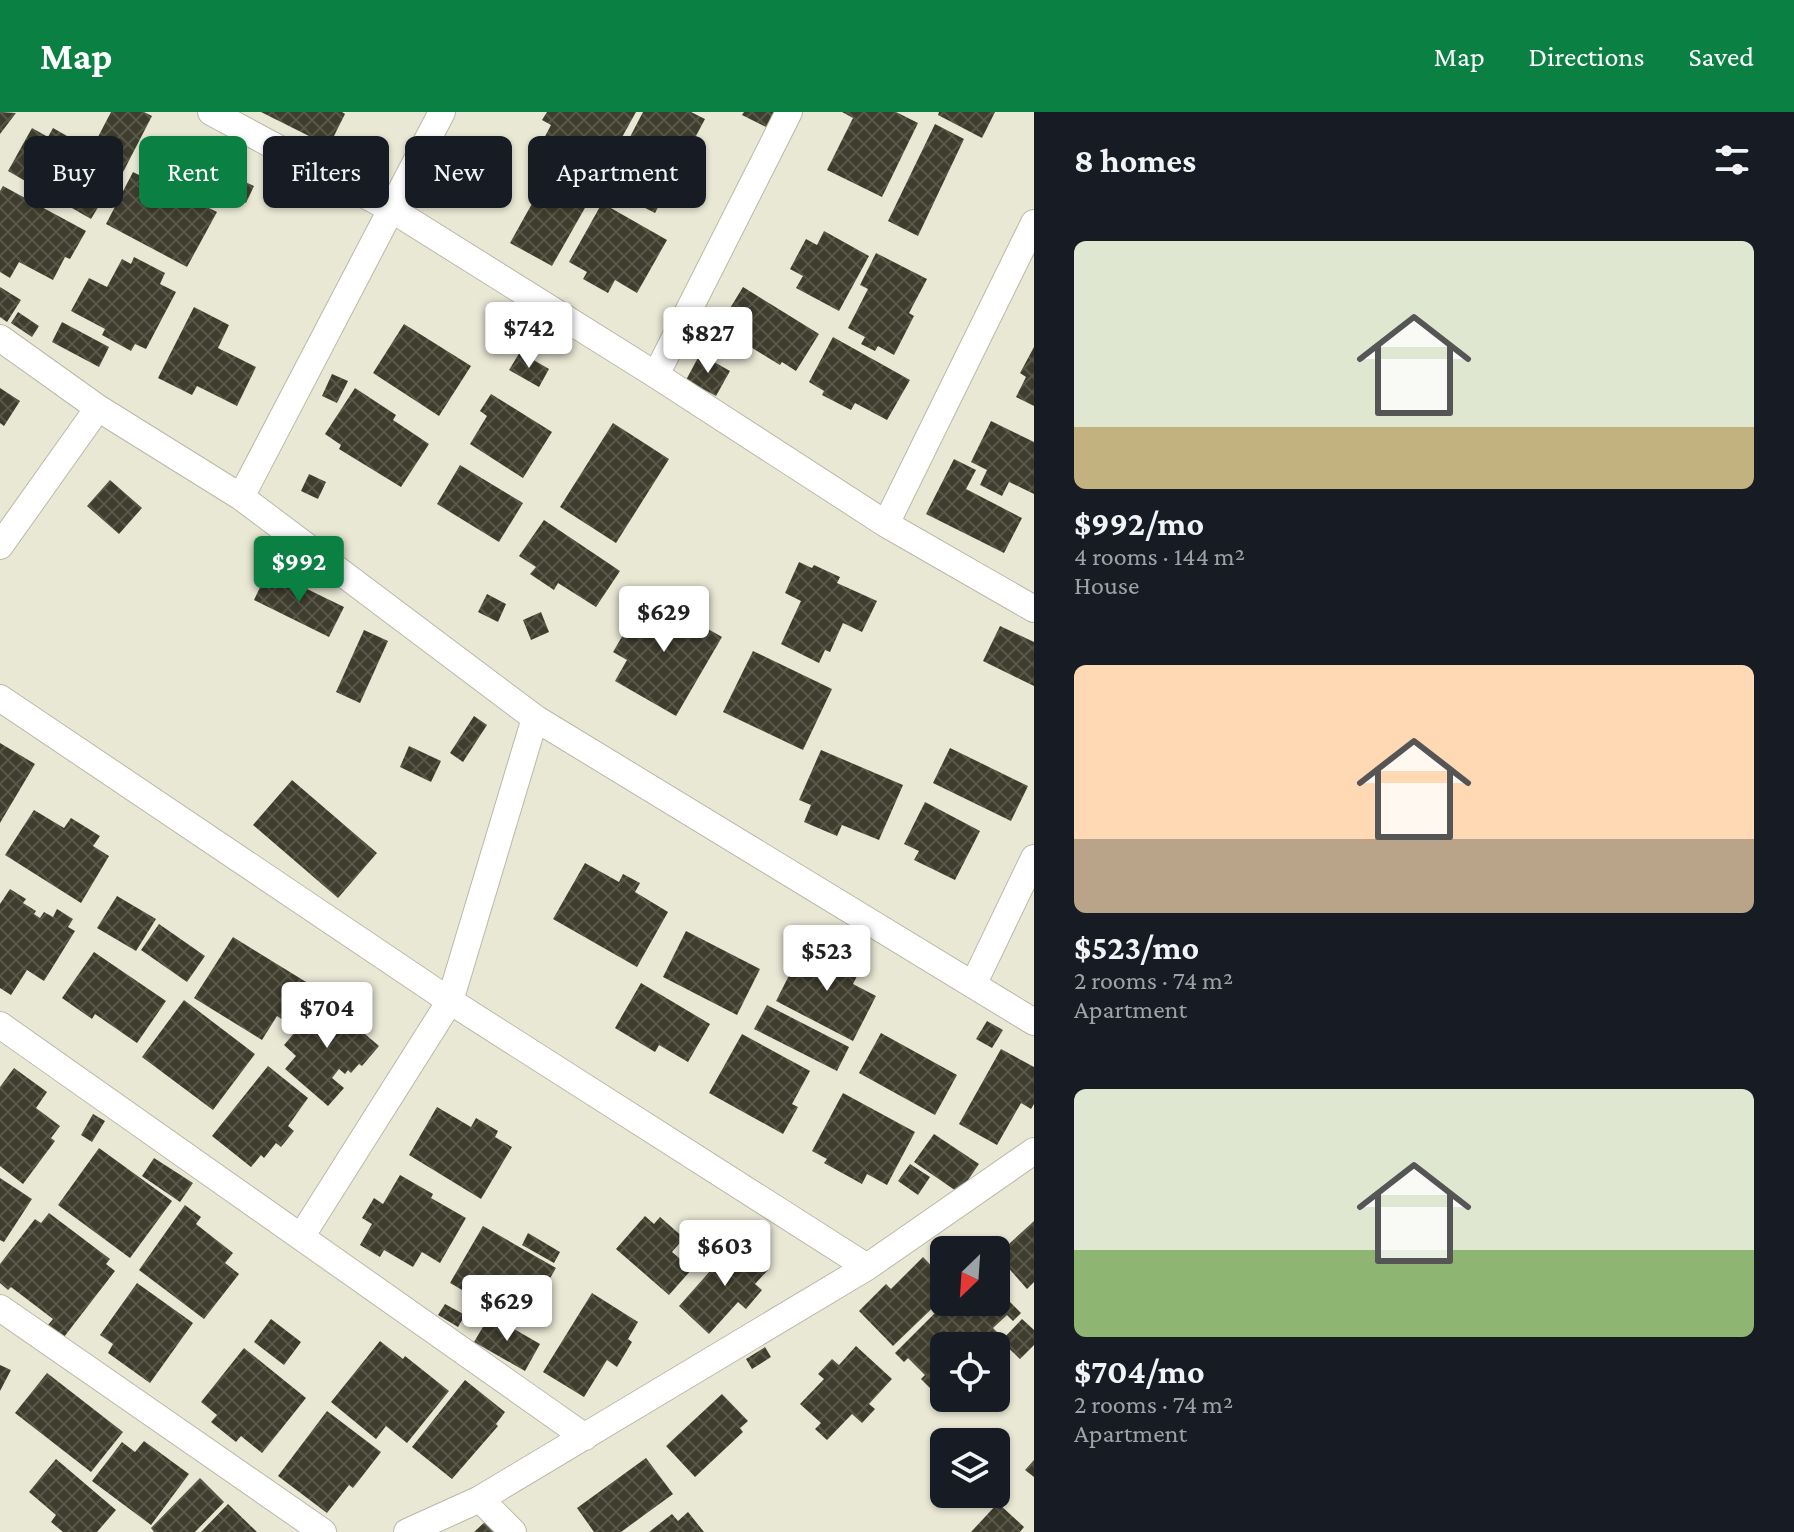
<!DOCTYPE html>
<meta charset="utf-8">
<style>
body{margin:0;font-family:"Crimson Pro",serif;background:#20242c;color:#f1f3f6;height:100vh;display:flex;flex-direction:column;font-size:30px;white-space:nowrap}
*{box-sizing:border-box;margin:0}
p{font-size:26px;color:#9ea1a6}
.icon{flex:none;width:44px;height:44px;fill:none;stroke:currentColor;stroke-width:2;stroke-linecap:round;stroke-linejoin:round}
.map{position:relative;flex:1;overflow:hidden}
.details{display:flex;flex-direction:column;background:#171b24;width:760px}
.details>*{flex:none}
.top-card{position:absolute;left:24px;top:24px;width:760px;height:72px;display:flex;gap:16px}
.needle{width:52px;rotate:205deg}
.fabs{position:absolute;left:930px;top:1124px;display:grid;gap:16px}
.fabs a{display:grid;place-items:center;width:80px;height:80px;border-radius:12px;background:#171b24;box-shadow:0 2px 6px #0004;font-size:40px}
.price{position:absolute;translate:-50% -68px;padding:0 18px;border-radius:8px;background:#fff;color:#222;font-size:26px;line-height:52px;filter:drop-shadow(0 2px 4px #0008)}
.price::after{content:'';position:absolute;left:50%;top:48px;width:24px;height:18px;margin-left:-12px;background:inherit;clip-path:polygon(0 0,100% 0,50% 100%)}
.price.active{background:#0b8043;color:#fff}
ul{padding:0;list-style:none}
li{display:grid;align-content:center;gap:16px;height:424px;padding:0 40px}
li span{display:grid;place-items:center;height:248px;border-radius:12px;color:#555}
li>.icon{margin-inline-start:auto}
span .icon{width:144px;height:144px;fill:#fffc;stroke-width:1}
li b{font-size:34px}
h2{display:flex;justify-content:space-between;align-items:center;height:96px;padding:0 40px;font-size:34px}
.chip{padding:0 28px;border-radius:12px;background:#171b24;box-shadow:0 2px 6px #0004;font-size:28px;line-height:72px}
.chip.active{background:#0b8043;color:#fff}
header{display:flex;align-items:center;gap:48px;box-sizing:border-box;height:112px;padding:0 40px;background:#0b8043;color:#fff}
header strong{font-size:38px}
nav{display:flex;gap:44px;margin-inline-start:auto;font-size:28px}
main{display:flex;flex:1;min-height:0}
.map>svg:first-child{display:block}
</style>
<header>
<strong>Map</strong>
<nav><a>Map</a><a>Directions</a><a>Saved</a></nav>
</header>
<main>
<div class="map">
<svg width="1034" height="1420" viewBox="0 0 1034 1420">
<defs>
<pattern id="building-cross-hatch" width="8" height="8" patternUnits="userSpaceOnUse" patternTransform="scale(2)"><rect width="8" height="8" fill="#3f3e2e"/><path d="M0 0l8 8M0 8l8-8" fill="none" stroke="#58574a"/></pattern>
</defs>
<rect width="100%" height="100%" fill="#e9e8d5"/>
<path fill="url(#building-cross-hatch)" d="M0 0 16 1 0 22Z
M111 0H144L152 4 119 68 98 58 100 54 90 49 99 55 97 59 114 69 91 107 8 59 32 16 48 25 53 16 88 36 83 46 86 48Z
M261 0H342L345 2 329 34Z
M547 0H636L600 65 541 32 551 13 542 8Z
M643 0H691L705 7 655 101 604 75Z
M744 0H778L770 17 742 3Z
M842 0H896L918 11 882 85 827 58 853 6Z
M939 0H995L982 26 938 3Z
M935 12 964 27 918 124 888 109Z
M223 50 241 60 230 79 212 70Z
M146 58 168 69 172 61 188 69 181 82 217 100 187 155 106 112 133 60 143 65Z
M548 63 590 87 552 154 510 131Z
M243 69 254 74 246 91 235 86Z
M3 74 86 119 70 147 65 145 53 168 19 150 10 166 0 160V79Z
M602 91 667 128 637 181 615 168 608 181 583 167 587 160 569 150Z
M824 119 869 144 839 199 796 176 803 164 790 157 806 127 817 133Z
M876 141 927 167 909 201 914 204 894 243 878 234 875 239 861 232 865 225 848 216 868 177 860 173Z
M134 145 165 161 160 172 176 180 146 237 135 232 131 239 102 223 105 217 71 199 89 166 107 175 122 147 131 152Z
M0 175 21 188 7 210 0 205Z
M743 175 819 222 796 259 782 250 780 253 736 226 739 221 721 211Z
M194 195 229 213 218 236 256 255 237 294 197 274 192 283 158 266Z
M18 200 39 214 32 225 11 211Z
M62 210 109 235 99 255 52 230Z
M404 212 471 254 439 304 373 261Z
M833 225 910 268 887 308 855 291 851 298 822 283 824 279 809 270Z
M1034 235V294L1016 285 1026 265 1020 261Z
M520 240 549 257 539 275 509 258Z
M700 242 730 259 716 284 686 268Z
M332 262 348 269 337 291 322 284Z
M0 276 20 289 4 314 0 311Z
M355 276 396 303 393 308 429 332 401 375 339 337 341 333 325 322Z
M491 282 552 320 523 366 470 332 487 304 480 299Z
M991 309 1034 330V382L1009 370 1002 384 980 373 987 358 971 350Z
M613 311 669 347 616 431 560 395Z
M954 347 976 358 966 377 1022 406 1004 441 926 402Z
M460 353 523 391 499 430 437 392Z
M309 362 326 370 318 387 301 379Z
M110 368 142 396 119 422 87 394Z
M544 408 620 459 596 495 558 471 554 478 530 462 536 455 519 444Z
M799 450 812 456 814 453 840 465 837 471 877 489 862 520 843 511 830 540 825 538 819 551 781 532 801 489 785 481Z
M268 458 344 495 329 525 254 488Z
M487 482 506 492 498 510 478 500Z
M647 482 722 525 676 604 615 569 627 548 613 540Z
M541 500 549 520 531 528 523 508Z
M1000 514 1034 530V574L983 549Z
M364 518 388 529 360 591 336 580Z
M753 539 832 577 803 638 723 600Z
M474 604 487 613 463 650 450 641Z
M0 631 35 652 0 711Z
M409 634 441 649 431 670 400 655Z
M950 636 1028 674 1011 709 933 671Z
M821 638 903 673 879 728 842 713 837 724 804 710 811 693 799 688Z
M292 668 377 741 338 786 253 713Z
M925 690 980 719 955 768 914 748 919 739 904 732Z
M34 698 64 716 71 706 100 724 93 734 109 744 81 791 5 743Z
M585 751 619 770 623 762 640 771 635 780 668 800 637 855 553 807Z
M10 777 26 787 23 791 36 799 34 802 40 806 44 800 53 805 57 797 73 807 68 815 75 819 44 869 27 858 11 883 0 876V792Z
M117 784 156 807 136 839 97 816Z
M159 812 205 844 187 870 141 838Z
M686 819 760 857 737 903 663 865Z
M233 825 311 873 294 901 289 899 283 908 277 904 262 928 194 886Z
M817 837 834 845 836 841 848 847 843 855 858 862 853 872 876 884 853 929 776 889 801 840 812 846Z
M94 840 166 889 137 931 95 902 92 907 62 886Z
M641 871 710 912 688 950 659 933 655 940 615 916Z
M327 882 344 897 340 901 379 934 362 954 359 952 351 961 348 958 345 962 339 957 332 966 344 976 328 994 285 957 296 944 284 933Z
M184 888 255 942 213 998 142 945Z
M767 893 849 935 837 959 754 917Z
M987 909 1003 918 992 936 976 927Z
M881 921 957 963 935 1003 859 961Z
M742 922 810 959 792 992 798 995 783 1022 709 981Z
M1001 937 1034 955V992L1031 997 1021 991 997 1033 959 1012Z
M268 954 308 986 288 1014 294 1019 281 1035 276 1031 264 1046 261 1043 251 1055 212 1024Z
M14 956 47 980 36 996 60 1014 51 1026 55 1029 23 1072 0 1054V975Z
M843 981 915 1020 887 1073 867 1062 862 1072 824 1051 827 1047 812 1039Z
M437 995 471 1015 476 1006 498 1019 495 1025 512 1035 481 1087 409 1043Z
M93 1002 105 1009 92 1030 81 1023Z
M934 1022 979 1052 959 1081 914 1050Z
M99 1036 172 1089 130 1146 58 1093Z
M154 1046 193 1071 180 1090 142 1064Z
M910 1052 930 1065 918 1083 898 1069Z
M400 1063 433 1082 431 1086 466 1106 440 1151 422 1140 413 1155 384 1138 380 1145 360 1133 372 1112 362 1106 374 1086 383 1092Z
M0 1066 32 1087 4 1130 0 1128Z
M185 1093 201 1105 196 1112 233 1141 225 1151 239 1162 204 1207 139 1158Z
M49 1101 110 1147 106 1152 115 1159 64 1225 48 1213 53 1207 11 1175 8 1178 0 1171V1152L35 1107 41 1111Z
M645 1104 654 1112 660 1105 684 1126 672 1140 692 1157 669 1183 616 1137Z
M1034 1109V1170L1027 1177 997 1143Z
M483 1114 556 1156 523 1213 450 1171Z
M528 1121 560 1140 554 1151 522 1133Z
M736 1130 768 1158 755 1172 762 1178 746 1197 738 1190 709 1222 679 1194Z
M923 1145 944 1167V1185L893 1234 859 1199 886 1172 891 1177Z
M137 1171 193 1211 150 1271 108 1241 113 1232 100 1223Z
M996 1176 1021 1201 1013 1209 1007 1203 993 1216 998 1221 987 1232 981 1226 972 1234H944V1273L935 1281 921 1267 925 1263 908 1246 904 1250 895 1241 946 1190H996Z
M592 1181 638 1210 628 1227 632 1230 617 1255 607 1248 584 1285 543 1260Z
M445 1192 465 1203 458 1215 438 1203Z
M490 1203 540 1232 525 1259 474 1230Z
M271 1207 301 1230 284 1253 254 1230Z
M1022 1207 1034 1218V1233L1020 1247 1001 1229Z
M380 1229 403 1247 405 1244 449 1279 407 1331 386 1314 376 1327 331 1290Z
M856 1234 892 1267 869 1292 875 1297 862 1311 852 1302 827 1328 815 1317 821 1311 800 1292 824 1267 818 1262 832 1247 839 1253Z
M765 1235 771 1245 752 1257 746 1247Z
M244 1236 306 1286 262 1341 241 1324 236 1330 211 1310 217 1303 201 1290Z
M0 1253 11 1258 0 1279Z
M47 1261 123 1320 91 1360 15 1301Z
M465 1268 505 1300 496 1312 498 1314 452 1367 412 1335Z
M722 1282 748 1309 740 1316 743 1320 695 1365 666 1334Z
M327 1299 381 1340 353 1376 349 1373 327 1401 278 1364Z
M144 1329 189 1362 151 1413 92 1369 122 1330 135 1340Z
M646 1346 673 1382 621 1420H594L577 1396Z
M56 1347 116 1398 97 1420H63L51 1410 56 1403 29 1380Z
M1034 1348V1365L1025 1358Z
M200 1366 224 1390 195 1420H154L151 1416Z
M998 1391 1024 1415 1020 1420H971Z
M228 1392 257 1420H201Z
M688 1400 704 1420H649L672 1402 678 1409Z
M487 1408 498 1420H474Z"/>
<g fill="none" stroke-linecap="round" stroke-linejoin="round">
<g stroke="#bab9a6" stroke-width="28">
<path id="street" d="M211 0 391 97 656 263 886 412 1034 497
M0 226 98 296 241 385 535 606 1034 910
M656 263 789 0
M241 385 442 0
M886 412 1034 111
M0 434 98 296
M0 586 450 889 867 1155
M973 873 1034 746
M0 913 585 1325
M301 1125 450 889 535 606
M0 1196 323 1420
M480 1387 513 1420
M407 1420 480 1387 867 1155 1034 1039"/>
</g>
<use href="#street" stroke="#fff" stroke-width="26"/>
</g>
</svg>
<div class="fabs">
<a><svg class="needle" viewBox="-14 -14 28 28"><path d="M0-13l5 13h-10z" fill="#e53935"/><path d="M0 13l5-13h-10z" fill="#9ea1a6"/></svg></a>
<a><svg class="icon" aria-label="locate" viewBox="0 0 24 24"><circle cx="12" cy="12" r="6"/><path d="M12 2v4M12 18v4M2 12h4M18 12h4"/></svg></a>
<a><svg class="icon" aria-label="layers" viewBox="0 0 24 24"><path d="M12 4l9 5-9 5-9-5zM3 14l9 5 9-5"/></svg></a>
</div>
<b class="price" style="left:529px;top:258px">$742</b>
<b class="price" style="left:708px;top:263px">$827</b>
<b class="price active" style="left:299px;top:492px">$992</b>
<b class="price" style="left:664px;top:542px">$629</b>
<b class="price" style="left:827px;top:881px">$523</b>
<b class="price" style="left:327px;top:938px">$704</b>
<b class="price" style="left:725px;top:1176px">$603</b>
<b class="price" style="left:507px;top:1231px">$629</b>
<div class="top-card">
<a class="chip">Buy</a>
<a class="chip active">Rent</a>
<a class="chip">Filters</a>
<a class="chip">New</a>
<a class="chip">Apartment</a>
</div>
</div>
<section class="details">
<h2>8 homes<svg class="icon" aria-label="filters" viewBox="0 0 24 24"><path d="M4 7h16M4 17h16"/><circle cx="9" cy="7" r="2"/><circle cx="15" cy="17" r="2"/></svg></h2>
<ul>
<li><span style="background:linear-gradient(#dfe7d0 75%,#c2b280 0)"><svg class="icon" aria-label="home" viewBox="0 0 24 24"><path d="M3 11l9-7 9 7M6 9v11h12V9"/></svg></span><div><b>$992/mo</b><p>4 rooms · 144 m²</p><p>House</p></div></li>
<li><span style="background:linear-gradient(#ffd9b3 70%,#b9a48a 0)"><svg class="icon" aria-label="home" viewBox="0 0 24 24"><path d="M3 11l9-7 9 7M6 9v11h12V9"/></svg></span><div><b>$523/mo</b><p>2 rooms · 74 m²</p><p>Apartment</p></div></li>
<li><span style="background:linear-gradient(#dfe7d0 65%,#8fb573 0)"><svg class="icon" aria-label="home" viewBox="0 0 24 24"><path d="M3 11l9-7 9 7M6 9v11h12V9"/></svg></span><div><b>$704/mo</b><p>2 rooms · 74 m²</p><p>Apartment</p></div></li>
</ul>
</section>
</main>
